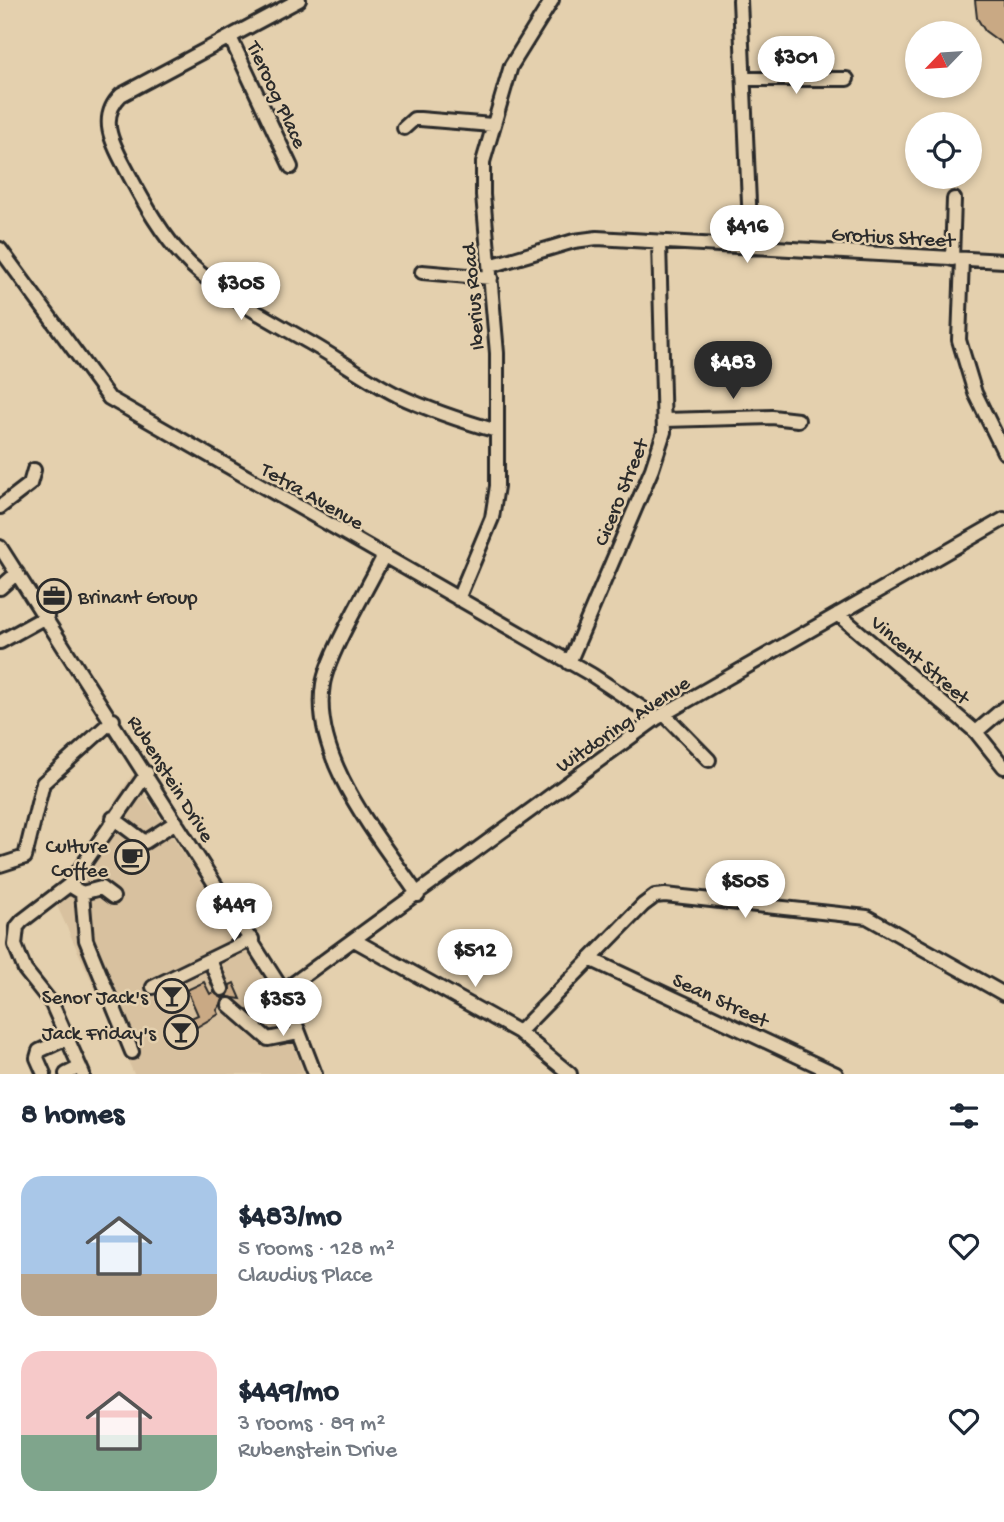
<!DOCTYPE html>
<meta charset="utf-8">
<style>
body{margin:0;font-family:"Gochi Hand",sans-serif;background:#f6f6f7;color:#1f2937;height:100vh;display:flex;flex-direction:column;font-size:26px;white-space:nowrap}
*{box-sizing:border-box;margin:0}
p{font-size:23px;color:#747a83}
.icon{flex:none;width:38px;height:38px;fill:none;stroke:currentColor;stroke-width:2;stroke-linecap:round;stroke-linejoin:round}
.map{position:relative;height:1074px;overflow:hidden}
.drawer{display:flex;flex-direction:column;background:#fff;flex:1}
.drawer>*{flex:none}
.needle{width:46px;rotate:245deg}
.buttons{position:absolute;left:905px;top:21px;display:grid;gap:14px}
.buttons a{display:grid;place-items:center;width:77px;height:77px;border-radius:50%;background:#fff;box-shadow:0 4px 10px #0003;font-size:35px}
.price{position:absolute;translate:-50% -60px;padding:0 16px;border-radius:24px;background:#fff;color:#222;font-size:23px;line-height:46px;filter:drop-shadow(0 2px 4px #0008)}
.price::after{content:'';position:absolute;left:50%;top:42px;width:21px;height:16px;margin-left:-10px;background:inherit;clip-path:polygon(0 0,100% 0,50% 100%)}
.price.current{background:#2b2b2b;color:#fff}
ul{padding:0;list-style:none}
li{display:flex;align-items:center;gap:21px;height:175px;padding:0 21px}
li span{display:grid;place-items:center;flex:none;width:196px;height:140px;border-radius:21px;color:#555}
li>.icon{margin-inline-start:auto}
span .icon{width:84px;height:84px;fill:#fffc;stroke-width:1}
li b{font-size:30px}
h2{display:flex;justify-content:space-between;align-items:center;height:84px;padding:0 21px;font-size:30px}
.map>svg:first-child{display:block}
</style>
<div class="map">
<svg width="1004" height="1074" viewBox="0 0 1004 1074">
<rect width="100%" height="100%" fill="#e4d0ae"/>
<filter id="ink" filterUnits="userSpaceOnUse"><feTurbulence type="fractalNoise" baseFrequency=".0143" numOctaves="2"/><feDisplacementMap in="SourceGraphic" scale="14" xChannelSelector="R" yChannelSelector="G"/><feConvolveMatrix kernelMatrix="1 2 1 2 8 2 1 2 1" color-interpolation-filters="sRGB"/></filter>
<g filter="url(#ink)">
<path fill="#d8c19f" d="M132 775 275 993 304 1074H134L53 897Z"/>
<path fill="#c9a984" stroke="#2b2b2b" stroke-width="2" d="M975 0H1004V45L985 31 977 18Z
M204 982 210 994 214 992 222 998 228 995 230 985 234 983 241 999 226 997 217 1010 219 1014 195 1028 191 1018 198 1015 187 990Z"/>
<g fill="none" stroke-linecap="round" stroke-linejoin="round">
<g stroke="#2b2b2b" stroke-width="18">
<path id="minor" d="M299 0 121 95C98 117 112 143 125 167 143 201 162 237 190 264 224 296 265 317 305 340 336 357 365 379 397 395 429 410 462 421 497 431
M740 0 751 248
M230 37 291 167
M745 79H847
M404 128 414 119H420L492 125
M0 249 109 398 592 675 657 718
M952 259 954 199
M962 259 959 340 975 393 1004 452
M490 266 574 241 597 238 1004 261
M422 272 491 278
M665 420 772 417 798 420
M0 507 30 484 34 470
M0 547 283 991 315 1074
M383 557C368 588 328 654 323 684 311 759 378 836 418 895
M0 588 17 573
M458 599 492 518 497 486V353L483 195V162L511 66 552 0
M838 614 976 732 1004 767
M0 642 47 616
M569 663 652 469 664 432 659 242
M664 714 709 760
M976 732 1004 708
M113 818 145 842 176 822
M0 865 25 857 43 783 113 720
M69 885 22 921 17 927 15 945 25 970 52 1004 83 1074
M82 893 86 940 132 1052
M113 897 101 888 82 893 69 885 147 773
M354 940 519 1032 570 1074
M590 959 836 1074
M210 960 222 989
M153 987 252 939
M283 991 657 718 1004 519
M229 1005 268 1039 298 1033
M519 1032 643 905 655 896 665 895 867 917 1004 994
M44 1074 37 1058 39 1051 67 1038
M66 1074 80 1067"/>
</g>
<use href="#minor" stroke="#e4d0ae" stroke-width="12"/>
</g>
</g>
<defs>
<g id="office-ring" transform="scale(1.75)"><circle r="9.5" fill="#e4d0ae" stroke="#2b2b2b" stroke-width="1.5"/><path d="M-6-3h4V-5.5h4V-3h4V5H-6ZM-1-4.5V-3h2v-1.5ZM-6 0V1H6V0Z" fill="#2b2b2b"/></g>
<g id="cafe-ring" transform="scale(1.75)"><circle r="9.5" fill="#e4d0ae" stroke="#2b2b2b" stroke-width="1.5"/><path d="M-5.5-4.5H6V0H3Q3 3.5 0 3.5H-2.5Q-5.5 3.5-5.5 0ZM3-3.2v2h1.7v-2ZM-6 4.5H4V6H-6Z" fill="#2b2b2b"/></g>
<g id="bar-ring" transform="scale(1.75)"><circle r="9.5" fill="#e4d0ae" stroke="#2b2b2b" stroke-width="1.5"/><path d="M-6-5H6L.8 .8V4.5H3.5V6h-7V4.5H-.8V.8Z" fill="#2b2b2b"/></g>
</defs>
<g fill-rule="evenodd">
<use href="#office-ring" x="54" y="596"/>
<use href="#cafe-ring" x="132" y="857"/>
<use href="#bar-ring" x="172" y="996"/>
<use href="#bar-ring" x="181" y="1032"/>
</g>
<g text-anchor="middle" stroke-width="5" stroke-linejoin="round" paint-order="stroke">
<g font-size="21" fill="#2b2b2b" stroke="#e4d0ae">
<text transform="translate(278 94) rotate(65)" y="7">Tieroog Place</text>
<text transform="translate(893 236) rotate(3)" y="7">Grotius Street</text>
<text transform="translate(472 297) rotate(-95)" y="7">Iberius Road</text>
<text transform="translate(620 492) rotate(-68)" y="7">Cicero Street</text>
<text transform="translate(313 495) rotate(30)" y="7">Tetra Avenue</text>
<text transform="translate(921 659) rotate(41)" y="7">Vincent Street</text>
<text transform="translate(622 723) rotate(-34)" y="7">Witdoring Avenue</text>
<text transform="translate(172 778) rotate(58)" y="7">Rubenstein Drive</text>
<text transform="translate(721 999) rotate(25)" y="7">Sean Street</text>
</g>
<g font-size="21" fill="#2b2b2b" stroke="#e4d0ae" text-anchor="end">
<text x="78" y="603" text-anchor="start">Brinant Group</text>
<text x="108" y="852">Culture<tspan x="108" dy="24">Coffee</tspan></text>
<text x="148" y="1003">Senor Jack's</text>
<text x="156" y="1039">Jack Friday's</text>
</g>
</g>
</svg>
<div class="buttons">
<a><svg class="needle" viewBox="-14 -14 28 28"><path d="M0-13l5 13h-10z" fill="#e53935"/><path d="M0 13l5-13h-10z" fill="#747a83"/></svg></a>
<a><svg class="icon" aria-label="locate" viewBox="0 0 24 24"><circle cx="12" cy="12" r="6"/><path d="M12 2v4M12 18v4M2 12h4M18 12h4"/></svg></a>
</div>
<b class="price" style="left:796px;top:96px">$301</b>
<b class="price" style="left:747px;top:265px">$416</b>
<b class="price" style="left:241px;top:322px">$305</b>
<b class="price current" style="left:733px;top:401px">$483</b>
<b class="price" style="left:745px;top:920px">$505</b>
<b class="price" style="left:234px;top:943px">$449</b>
<b class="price" style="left:475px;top:989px">$512</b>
<b class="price" style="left:283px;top:1038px">$353</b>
</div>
<section class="drawer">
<h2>8 homes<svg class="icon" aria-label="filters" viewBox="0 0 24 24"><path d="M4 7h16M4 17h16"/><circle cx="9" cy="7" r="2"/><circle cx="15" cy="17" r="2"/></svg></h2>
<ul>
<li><span style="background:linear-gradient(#a9c7e8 70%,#b9a48a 0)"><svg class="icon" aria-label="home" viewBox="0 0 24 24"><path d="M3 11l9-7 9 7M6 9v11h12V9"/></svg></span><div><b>$483/mo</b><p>5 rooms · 128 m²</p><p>Claudius Place</p></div><svg class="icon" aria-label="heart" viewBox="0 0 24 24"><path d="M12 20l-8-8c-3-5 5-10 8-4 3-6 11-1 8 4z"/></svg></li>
<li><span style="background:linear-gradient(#f6c9c9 60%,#7fa58c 0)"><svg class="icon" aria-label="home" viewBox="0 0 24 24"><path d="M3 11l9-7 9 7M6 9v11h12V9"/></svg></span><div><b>$449/mo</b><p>3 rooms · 89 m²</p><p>Rubenstein Drive</p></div><svg class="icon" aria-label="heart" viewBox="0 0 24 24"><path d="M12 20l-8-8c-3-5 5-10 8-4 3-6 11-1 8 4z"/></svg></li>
</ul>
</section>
